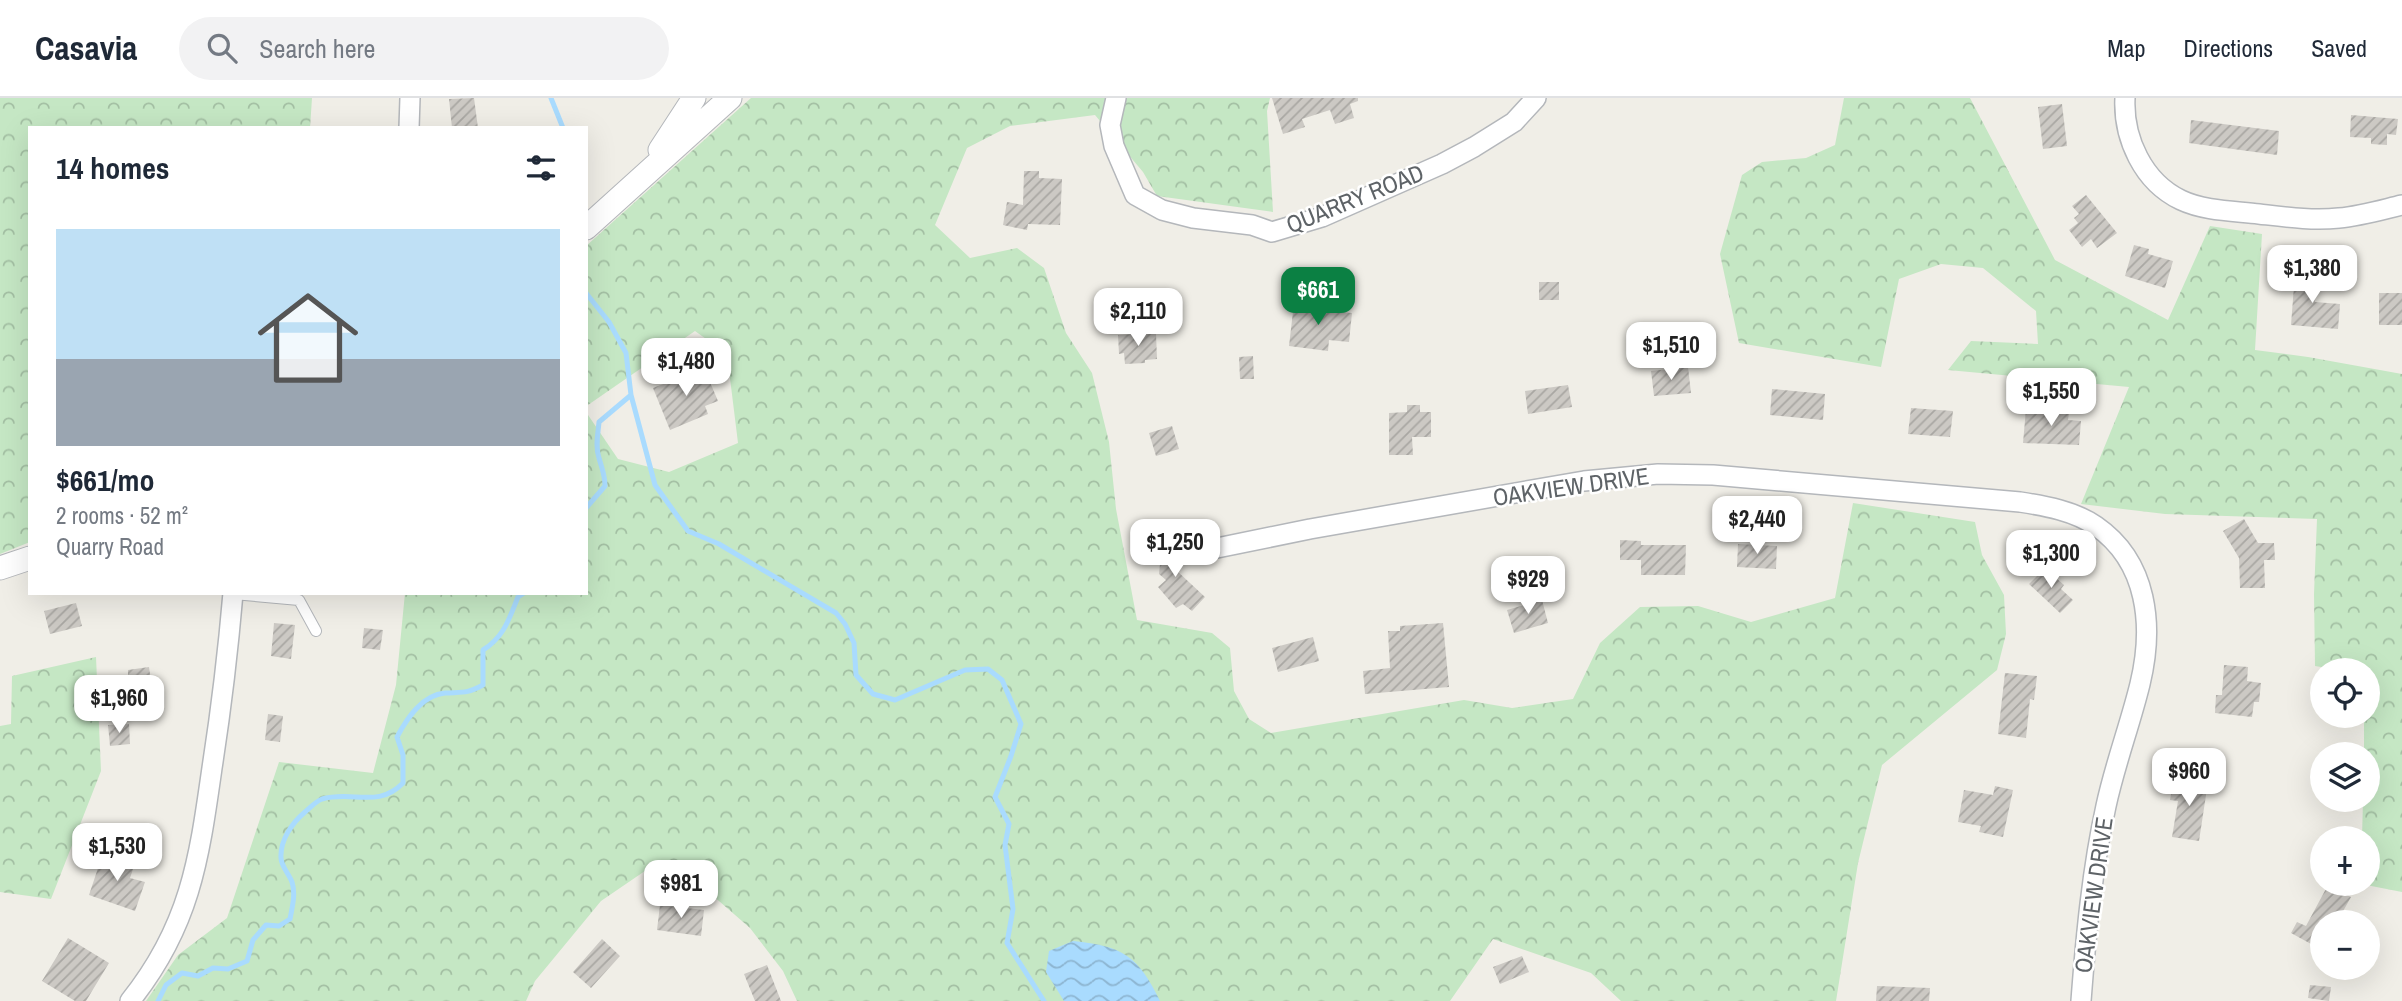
<!DOCTYPE html>
<meta charset="utf-8">
<style>
body{margin:0;font-family:"Archivo Narrow",sans-serif;background:#f2f2f3;color:#1f2937;height:100vh;display:flex;flex-direction:column;font-size:26px;white-space:nowrap}
*{box-sizing:border-box;margin:0}
p{font-size:23px;color:#747a83}
.icon{flex:none;width:38px;height:38px;fill:none;stroke:currentColor;stroke-width:2;stroke-linecap:round;stroke-linejoin:round}
.map{position:relative;flex:1;overflow:hidden}
.drawer{position:absolute;left:28px;top:28px;width:560px;height:469px;display:flex;flex-direction:column;background:#fff;border-radius:0px;box-shadow:0 7px 28px #0002}
.drawer>*{flex:none}
.tools{position:absolute;left:2310px;top:560px;display:grid;gap:14px}
.tools a{display:grid;place-items:center;width:70px;height:70px;border-radius:50%;background:#fff;box-shadow:0 7px 28px #0002;font-size:35px}
.price{position:absolute;translate:-50% -60px;padding:0 16px;border-radius:14px;background:#fff;color:#222;font-size:23px;line-height:46px;filter:drop-shadow(0 2px 4px #0008)}
.price::after{content:'';position:absolute;left:50%;top:42px;width:21px;height:16px;margin-left:-10px;background:inherit;clip-path:polygon(0 0,100% 0,50% 100%)}
.price.current{background:#0b8043;color:#fff}
ul{padding:0;list-style:none}
li{display:grid;align-content:center;gap:14px;height:371px;padding:0 28px}
li span{display:grid;place-items:center;height:217px;border-radius:0px;color:#555}
li>.icon{margin-inline-start:auto}
span .icon{width:126px;height:126px;fill:#fffc;stroke-width:1}
li b{font-size:30px}
h2{display:flex;justify-content:space-between;align-items:center;height:84px;padding:0 28px;font-size:30px}
header{display:flex;align-items:center;gap:42px;box-sizing:border-box;height:98px;padding:0 35px;background:#fff;border-bottom:2px solid #e0e1e3}
header strong{font-size:33px}
nav{display:flex;gap:38px;margin-inline-start:auto;font-size:24px}
.search{width:490px;height:63px;background:#f2f2f3;display:flex;align-items:center;gap:18px;box-sizing:border-box;padding:0 24px;border-radius:38px;color:#747a83;font-size:26px}
.map>svg:first-child{display:block}
</style>
<header>
<strong>Casavia</strong>
<div class="search"><svg class="icon" aria-label="search" viewBox="0 0 24 24"><circle cx="10" cy="10" r="6"/><path d="M15 15l6 6"/></svg>Search here</div>
<nav><a>Map</a><a>Directions</a><a>Saved</a></nav>
</header>
<div class="map">
<svg width="2402" height="903" viewBox="0 0 2402 903">
<defs>
<pattern id="forest-crowns" width="20" height="18" patternUnits="userSpaceOnUse" patternTransform="scale(1.75)"><rect width="20" height="18" fill="#c5e7c4"/><path d="M2 6a3 3 0 1 1 6 0M12 15a3 3 0 1 1 6 0" fill="none" stroke="#a3bfa3"/></pattern>
<pattern id="water-waves" width="16" height="10" patternUnits="userSpaceOnUse" patternTransform="scale(1.75)"><rect width="16" height="10" fill="#a9dbfe"/><path d="M0 5q4-4 8 0t8 0" fill="none" stroke="#8db5d1"/></pattern>
<pattern id="building-hatch" width="6" height="6" patternUnits="userSpaceOnUse" patternTransform="scale(1.75)"><rect width="6" height="6" fill="#ccc9c4"/><path d="M-1 1l2-2M0 6l6-6M5 7l2-2" fill="none" stroke="#a9a7a3"/></pattern>
</defs>
<rect width="100%" height="100%" fill="#f0eee7"/>
<path fill="url(#forest-crowns)" d="M0 0H312L310 30H30V444L0 456Z
M751 0H1270L1267 13 1273 114 1157 98 1143 74 1095 17 1010 28 967 50 935 127 970 160 1017 150 1044 170 1066 235 1092 275 1109 344 1116 411 1137 522 1212 535 1230 550 1234 593 1249 621 1271 635 1464 602 1512 610 1573 601 1600 545 1640 509 1698 508 1751 524 1835 500 1853 405 1975 424 1982 457 2004 497 2006 536 1997 572 1882 667 1858 765 1836 903H1621L1591 875 1493 841 1450 903H797L783 873 750 830 704 790 694 764 661 762 601 803 535 883 526 903H146L178 857 227 820 279 664 373 675 396 587 405 495H586V314L618 361 669 374 738 345 727 256 695 233 588 307 586 148Z
M1844 0H1970L2055 162 2168 222 2210 128 2262 136 2255 252 2308 259 2402 276V794L2361 786H2368V740H2362L2363 702H2368V656H2364V618H2368V572H2339L2315 568 2314 496 2317 421 2165 416 2081 406 2129 289 1948 272 1971 243 2038 246 2036 213 1983 170 1941 166 1899 181 1881 269 1739 245 1720 156 1742 77 1762 64 1806 60 1835 47Z
M96 559 101 673 51 801 0 794V628L11 626 12 578Z"/>
<path fill="url(#water-waves)" d="M1073 843C1123 848 1138 858 1160 903H1064L1046 874 1049 853Z"/>
<g fill="none" stroke-linecap="round" stroke-linejoin="round">
<path stroke="#a9dbfe" stroke-width="5" d="M551 0 563 30
M586 195 609 224 626 255 631 297 599 324C598 336 595 348 599 360 602 371 605 377 605 388L586 410
M631 297 655 387 688 433 719 446 836 515 845 526 854 545 856 577 873 596 895 602 965 572 988 571 1002 582 1021 626 1011 658 995 699 1009 726 1005 747 1013 811 1007 845 1044 903
M158 903 166 887 182 875 198 878 213 870 228 871 247 863 253 842 266 827 279 828 290 821C292 810 296 796 292 784 289 776 281 768 281 760 280 742 292 725 305 714 310 710 316 703 322 701 352 692 378 711 403 685V657L397 639C407 620 422 597 445 595 464 594 466 596 483 587V552C504 539 509 521 518 499L524 495"/>
</g>
<path fill="url(#building-hatch)" d="M474 0 478 30H452L449 1Z
M1272 0H1358V3L1350 6 1354 20 1335 26 1330 12 1302 21 1305 29 1283 36Z
M2062 6 2067 48 2043 51 2038 9Z
M2351 17 2398 21 2396 37 2387 36V47L2371 46V40L2350 39Z
M2191 22 2279 33 2277 57 2189 45Z
M1024 73H1039V80L1062 81 1060 127 1028 126 1027 132 1003 127 1007 104 1023 107Z
M2086 97 2117 135 2097 150 2091 141 2082 149 2069 132 2078 125 2074 120 2079 116 2072 108Z
M2134 147 2149 151 2148 156 2173 163 2165 190 2125 178Z
M2295 175 2317 177 2315 204 2340 206 2338 231 2291 227Z
M1539 184H1559V202H1539Z
M2379 195H2402V227H2379Z
M1294 205 1332 210V213L1352 215 1349 244 1329 242 1328 253 1289 248Z
M1156 235 1157 261 1145 262V265L1125 266 1124 255 1119 256 1118 237Z
M1253 258 1254 281H1240L1239 259Z
M1688 269 1691 295 1654 298 1651 273Z
M704 270 718 303 705 308 708 316 670 332 653 290Z
M1568 287 1572 309 1528 316 1525 293Z
M1772 291 1825 296 1823 322 1770 317Z
M1407 307H1420V314H1431V339H1412L1413 357H1389V315L1407 314Z
M1911 310 1953 313 1950 339 1908 336Z
M2026 311 2069 315 2068 322 2081 323 2079 347 2023 345Z
M1172 328 1179 351 1156 358 1149 335Z
M2244 421 2258 445H2274L2275 462H2264L2265 490H2240L2239 460 2223 433Z
M1620 442 1641 443V447H1686L1685 477H1641V462H1620Z
M1156 444 1177 446 1175 471 1205 499 1192 513 1183 506 1176 510 1158 489 1166 482 1159 476 1160 466 1155 465Z
M1738 446 1777 448 1776 471 1737 469Z
M2045 470 2064 487 2061 491 2073 502 2060 515 2029 486Z
M1542 502 1548 525 1514 535 1507 512Z
M76 505 82 528 50 536 44 513Z
M274 525 295 527 291 561 271 558Z
M1443 525 1449 589 1365 596 1363 573 1390 570 1388 533H1400V528Z
M364 530 383 532 380 552 362 550Z
M1313 539 1319 563 1278 574 1272 550Z
M2224 567 2248 569 2247 583 2261 585 2259 604H2254L2252 619 2215 615 2216 597H2222Z
M149 569 152 590 146 591 148 608 130 610 126 577H128V572Z
M2005 575 2037 578 2034 602 2030 601 2026 640 1998 636Z
M268 616 283 618 280 644 265 642Z
M129 626 130 646 110 648 108 627Z
M2174 679 2208 684 2199 743 2172 739 2178 703 2170 702Z
M1995 688 2013 692 2003 739 1979 734 1981 728 1958 724 1964 692 1993 697Z
M103 755 135 765 130 780 145 784 135 813 89 797Z
M2328 787 2351 799 2337 824H2322V852L2291 835 2297 824 2306 828Z
M660 807 704 812 701 838 657 832Z
M68 840 109 865 86 903H75L42 883Z
M602 841 620 858 591 890 573 874Z
M1522 858 1529 874 1500 886 1493 869Z
M767 867 781 903H755L744 876Z
M2310 887 2331 889 2329 903 2308 900Z
M1877 888 1930 890 1929 903H1876Z"/>
<g fill="none" stroke-linecap="round" stroke-linejoin="round">
<g stroke="#b4b7bb" stroke-width="12">
<path id="service" d="M233 496 299 502 316 533"/>
</g>
<g stroke="#b4b7bb" stroke-width="22">
<path id="minor" d="M1116 0 1110 27 1114 48 1135 97 1162 112 1193 120 1252 127 1272 134 1322 119 1442 66 1474 49 1514 24 1536 0
M2125 0C2123 40 2143 84 2181 102 2204 113 2234 113 2259 116 2285 119 2313 123 2339 120 2361 118 2381 112 2402 107
M409 30 410 0
M1217 450 1310 431 1584 383 1658 376 1713 377 2020 404C2046 408 2074 413 2096 428 2148 464 2154 528 2140 586 2130 627 2115 666 2106 708 2092 772 2086 837 2081 903
M130 903C190 828 199 762 212 670 221 612 228 554 233 495"/>
</g>
<g stroke="#b4b7bb" stroke-width="25">
<path id="tertiary" d="M660 52 694 0
M586 130 730 0
M0 470 30 460"/>
</g>
<use href="#service" stroke="#fff" stroke-width="10"/>
<use href="#minor" stroke="#fff" stroke-width="19"/>
<use href="#tertiary" stroke="#fff" stroke-width="23"/>
</g>
<g text-anchor="middle" stroke-width="5" stroke-linejoin="round" paint-order="stroke">
<g font-size="24" fill="#5e6367" stroke="#fff">
<text transform="translate(1355 101) rotate(-22)" y="8">QUARRY ROAD</text>
<text transform="translate(1571 389) rotate(-8)" y="8">OAKVIEW DRIVE</text>
<text transform="translate(2094 797) rotate(-82)" y="8">OAKVIEW DRIVE</text>
</g>
</g>
</svg>
<div class="tools">
<a><svg class="icon" aria-label="locate" viewBox="0 0 24 24"><circle cx="12" cy="12" r="6"/><path d="M12 2v4M12 18v4M2 12h4M18 12h4"/></svg></a>
<a><svg class="icon" aria-label="layers" viewBox="0 0 24 24"><path d="M12 4l9 5-9 5-9-5zM3 14l9 5 9-5"/></svg></a>
<a>+</a>
<a>−</a>
</div>
<b class="price" style="left:2312px;top:207px">$1,380</b>
<b class="price current" style="left:1318px;top:229px">$661</b>
<b class="price" style="left:1138px;top:250px">$2,110</b>
<b class="price" style="left:1671px;top:284px">$1,510</b>
<b class="price" style="left:686px;top:300px">$1,480</b>
<b class="price" style="left:2051px;top:330px">$1,550</b>
<b class="price" style="left:1757px;top:458px">$2,440</b>
<b class="price" style="left:1175px;top:481px">$1,250</b>
<b class="price" style="left:2051px;top:492px">$1,300</b>
<b class="price" style="left:1528px;top:518px">$929</b>
<b class="price" style="left:119px;top:637px">$1,960</b>
<b class="price" style="left:2189px;top:710px">$960</b>
<b class="price" style="left:117px;top:785px">$1,530</b>
<b class="price" style="left:681px;top:822px">$981</b>
<section class="drawer">
<h2>14 homes<svg class="icon" aria-label="filters" viewBox="0 0 24 24"><path d="M4 7h16M4 17h16"/><circle cx="9" cy="7" r="2"/><circle cx="15" cy="17" r="2"/></svg></h2>
<ul>
<li><span style="background:linear-gradient(#bfe0f5 60%,#9aa5b1 0)"><svg class="icon" aria-label="home" viewBox="0 0 24 24"><path d="M3 11l9-7 9 7M6 9v11h12V9"/></svg></span><div><b>$661/mo</b><p>2 rooms · 52 m²</p><p>Quarry Road</p></div></li>
</ul>
</section>
</div>
